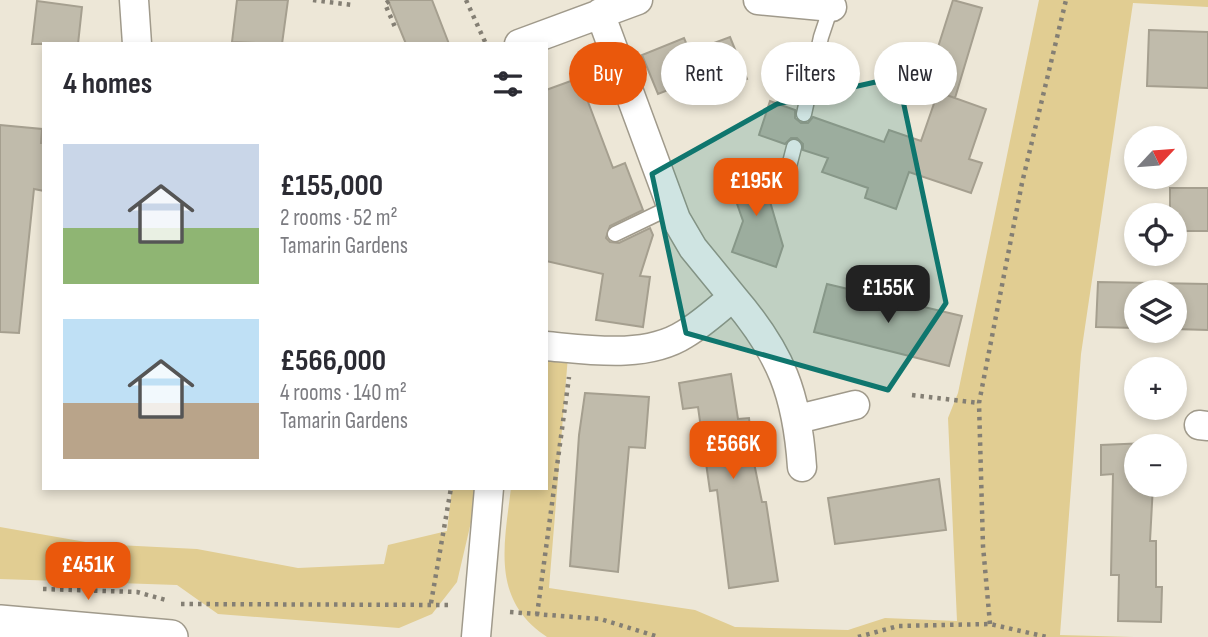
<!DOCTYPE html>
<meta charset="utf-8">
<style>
body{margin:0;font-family:"Sofia Sans Condensed",sans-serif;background:#f7f7f7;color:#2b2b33;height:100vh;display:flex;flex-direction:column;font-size:26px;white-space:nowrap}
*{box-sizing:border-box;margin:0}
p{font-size:23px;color:#7c7c81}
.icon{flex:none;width:38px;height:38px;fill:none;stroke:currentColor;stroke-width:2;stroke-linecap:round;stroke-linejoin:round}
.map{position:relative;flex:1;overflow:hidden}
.side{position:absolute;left:42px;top:42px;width:506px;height:448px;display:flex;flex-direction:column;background:#fff;border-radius:0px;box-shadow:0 4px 10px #0003}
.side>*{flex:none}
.guide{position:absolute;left:569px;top:42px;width:534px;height:63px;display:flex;gap:14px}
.needle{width:46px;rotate:64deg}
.buttons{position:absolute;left:1124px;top:126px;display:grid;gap:14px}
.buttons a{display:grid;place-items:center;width:63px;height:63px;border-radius:50%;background:#fff;box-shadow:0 4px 10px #0003;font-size:35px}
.price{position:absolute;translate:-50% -60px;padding:0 16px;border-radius:14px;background:#ea580c;color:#fff;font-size:23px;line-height:46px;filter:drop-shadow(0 2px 4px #0008)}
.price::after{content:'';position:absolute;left:50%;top:42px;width:21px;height:16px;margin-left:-10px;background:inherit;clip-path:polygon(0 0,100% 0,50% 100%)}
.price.current{background:#222;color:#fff}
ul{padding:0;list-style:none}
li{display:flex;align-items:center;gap:21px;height:175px;padding:0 21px}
li span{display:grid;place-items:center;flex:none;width:196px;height:140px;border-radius:0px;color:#555}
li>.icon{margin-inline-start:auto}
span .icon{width:84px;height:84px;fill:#fffc;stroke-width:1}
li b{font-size:30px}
h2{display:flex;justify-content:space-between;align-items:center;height:84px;padding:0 21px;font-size:30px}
.pill{padding:0 24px;border-radius:32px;background:#fff;box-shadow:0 4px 10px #0003;font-size:24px;line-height:63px}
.pill.current{background:#ea580c;color:#fff}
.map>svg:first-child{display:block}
</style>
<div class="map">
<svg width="1208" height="637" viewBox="0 0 1208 637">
<rect width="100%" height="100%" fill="#ede7d7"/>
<path fill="#e1cd92" d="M1039 0H1208V7L1133 3 1081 354 1060 635 1134 637H547C491 600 504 546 511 488H546V359L568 356 549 588 695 610 735 627 848 630 885 618 957 621 948 418 958 393Z
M452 488H479L457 582 432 614 399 628 218 614 177 585 0 579V527L97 544 197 549 298 568 384 564 388 545 447 531Z"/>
<path fill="#c0bbab" stroke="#a59f8f" stroke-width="2" d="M237 0H288L282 44 232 42Z
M388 0H432L449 44H406Z
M953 0 982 8 955 98 925 88Z
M37 1 82 7 78 44H32Z
M1149 30 1208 32V88L1147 86Z
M730 37 747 79 703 96 696 79 658 94 642 55 684 38 690 52Z
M579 78 613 168 625 163 643 210 610 226 606 238 610 242 619 243 650 228 653 235 640 276 650 277 643 327 596 320 603 274 546 261V90Z
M938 92 986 109 969 159 982 163 971 193 909 172 896 209 865 198 868 188 822 172 828 158 803 150V144L797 138H791L785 144 759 135 770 101 795 110V118L801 123H808L813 117 884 142 889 130 921 141Z
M0 125 42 129 41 143H44V191L34 189 19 333 0 332Z
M759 164 783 246 776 267 732 252 743 221 727 175Z
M1170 188H1208V231H1174V215H1170Z
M1098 282 1208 284V330L1174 329V292H1136V328L1096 327Z
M827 284 962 316 949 366 814 332Z
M731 374 738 419 749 418 753 458 762 502H766L778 581 729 588 717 490 710 491 698 407 683 409 679 383Z
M585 393 649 397 645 448 629 447 618 572 570 566 579 435Z
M1147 443V446H1136V485H1153L1150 541H1156V587H1162L1161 622 1118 621 1119 575H1111L1113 474 1101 475V445Z
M939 479 946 530 835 544 828 498Z"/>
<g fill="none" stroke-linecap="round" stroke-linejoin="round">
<g stroke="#a09a8b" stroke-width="17">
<path id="service" d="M804 114 821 37 832 4
M784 186 794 147
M615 234 671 207"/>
</g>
<g stroke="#a09a8b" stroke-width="31">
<path id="minor" d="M134 0 137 44
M758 0 832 7
M519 44 638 0
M733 297C781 353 797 394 802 467
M546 346C590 350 646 359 685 334 702 324 717 310 733 297L693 248 676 219 600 13
M798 419 855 405
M1199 425 1208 426
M476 637 489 488"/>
</g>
<g stroke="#a09a8b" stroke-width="36">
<path id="tertiary" d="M0 622 171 637"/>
</g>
<path stroke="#847f74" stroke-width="4.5" stroke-dasharray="3.5 5" stroke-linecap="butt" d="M313 0 352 5
M466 0 486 44
M389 1 385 4 395 27
M912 395 979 403
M43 589 137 592 166 600
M431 603 451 488
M181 604 449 605
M510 612 600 619 659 637
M537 615 569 377
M990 624 983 546 979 403 1022 183 1066 0
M858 637 898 626 990 624 1047 637"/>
<use href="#service" stroke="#fff" stroke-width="14"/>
<use href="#minor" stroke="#fff" stroke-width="28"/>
<use href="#tertiary" stroke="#fff" stroke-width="33"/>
</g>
<path fill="#0f766e" fill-opacity="0.2" stroke="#0f766e" stroke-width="5" stroke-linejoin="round" d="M898 77 946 303 888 390 686 333 652 174 777 104Z"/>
</svg>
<div class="buttons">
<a><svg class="needle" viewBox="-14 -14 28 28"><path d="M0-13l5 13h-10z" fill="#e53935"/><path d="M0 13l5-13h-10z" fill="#7c7c81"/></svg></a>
<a><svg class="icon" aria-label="locate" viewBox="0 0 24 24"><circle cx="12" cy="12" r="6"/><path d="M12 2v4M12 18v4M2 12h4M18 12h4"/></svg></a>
<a><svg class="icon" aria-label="layers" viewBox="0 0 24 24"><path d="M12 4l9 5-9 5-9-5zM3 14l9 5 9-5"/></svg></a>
<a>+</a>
<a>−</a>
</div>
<b class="price" style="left:756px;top:218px">£195K</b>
<b class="price current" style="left:888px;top:325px">£155K</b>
<b class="price" style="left:733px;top:481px">£566K</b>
<b class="price" style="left:88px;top:602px">£451K</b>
<div class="guide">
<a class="pill current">Buy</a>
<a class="pill">Rent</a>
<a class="pill">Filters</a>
<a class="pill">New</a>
</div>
<section class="side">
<h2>4 homes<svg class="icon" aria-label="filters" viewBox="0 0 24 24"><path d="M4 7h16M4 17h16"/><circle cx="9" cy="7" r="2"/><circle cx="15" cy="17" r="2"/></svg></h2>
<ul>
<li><span style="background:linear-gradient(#c9d6e8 60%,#8fb573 0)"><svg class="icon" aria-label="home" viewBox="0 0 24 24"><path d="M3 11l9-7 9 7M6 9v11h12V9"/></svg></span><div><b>£155,000</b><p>2 rooms · 52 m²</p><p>Tamarin Gardens</p></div></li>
<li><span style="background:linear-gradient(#bfe0f5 60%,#b9a48a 0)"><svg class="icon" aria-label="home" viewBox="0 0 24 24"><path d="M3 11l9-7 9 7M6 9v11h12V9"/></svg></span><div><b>£566,000</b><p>4 rooms · 140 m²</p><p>Tamarin Gardens</p></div></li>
</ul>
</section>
</div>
